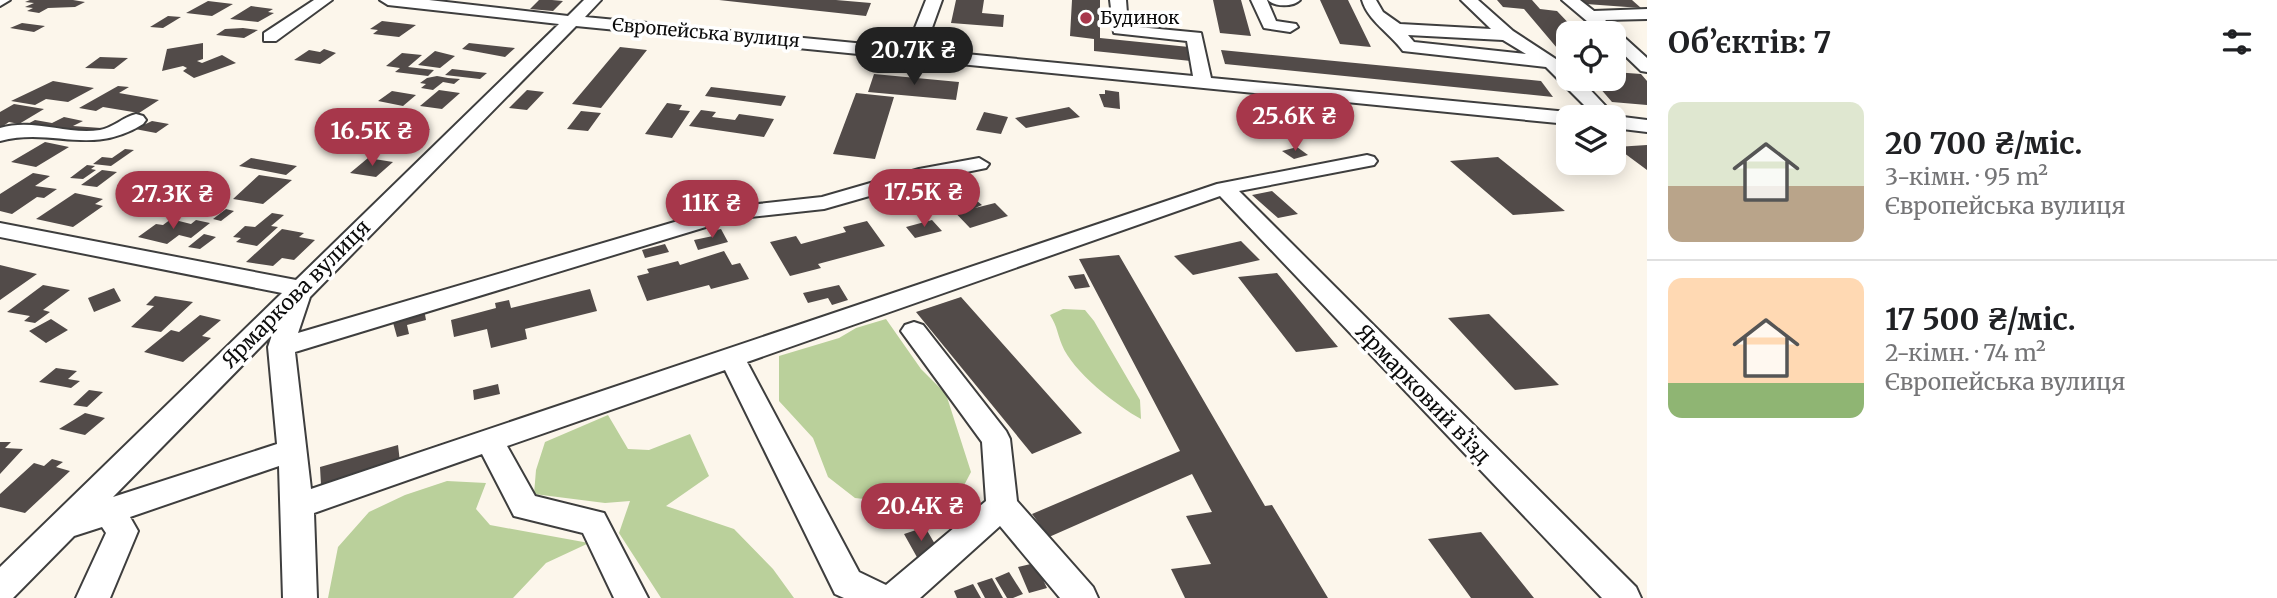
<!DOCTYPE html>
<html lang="uk">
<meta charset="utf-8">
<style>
body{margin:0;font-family:Merriweather,serif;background:#f6f6f6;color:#202124;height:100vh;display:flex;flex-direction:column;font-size:26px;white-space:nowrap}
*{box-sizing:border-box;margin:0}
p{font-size:23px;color:#757577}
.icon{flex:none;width:38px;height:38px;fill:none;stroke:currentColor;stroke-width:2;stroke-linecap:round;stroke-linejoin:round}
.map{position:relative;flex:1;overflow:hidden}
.details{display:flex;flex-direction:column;background:#fff;width:630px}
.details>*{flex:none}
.buttons{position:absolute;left:1556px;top:21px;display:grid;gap:14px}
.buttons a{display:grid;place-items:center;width:70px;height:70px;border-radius:14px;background:#fff;box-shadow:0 4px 18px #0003;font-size:35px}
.price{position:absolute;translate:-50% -60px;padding:0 16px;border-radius:24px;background:#a7374b;color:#fff;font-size:23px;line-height:46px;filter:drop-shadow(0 2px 4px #0008)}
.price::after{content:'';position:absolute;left:50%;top:42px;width:21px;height:16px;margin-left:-10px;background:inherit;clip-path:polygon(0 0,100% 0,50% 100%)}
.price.selected{background:#222;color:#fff}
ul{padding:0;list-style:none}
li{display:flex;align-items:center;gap:21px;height:175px;padding:0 21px}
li+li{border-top:2px solid #e0e0e0}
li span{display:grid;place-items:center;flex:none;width:196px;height:140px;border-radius:14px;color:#555}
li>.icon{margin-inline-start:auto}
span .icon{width:84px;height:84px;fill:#fffc;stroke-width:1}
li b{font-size:30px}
h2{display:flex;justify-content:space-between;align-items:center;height:84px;padding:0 21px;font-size:30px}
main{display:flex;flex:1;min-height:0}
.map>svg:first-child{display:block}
</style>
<main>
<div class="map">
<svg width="1647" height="598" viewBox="0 0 1647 598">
<rect width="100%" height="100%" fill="#fcf6eb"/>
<path fill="#bad09b" d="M1063 309 1085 310 1094 321 1140 400 1141 419C1117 406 1072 371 1062 345 1057 333 1058 328 1050 315Z
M886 319 921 369 946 394 971 472 948 516 910 504 855 498 828 477 813 438 779 401V356L839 338 856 328Z
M608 415 628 449 649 450 690 434 709 476 666 506 734 529 773 569 794 598H661L619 533 630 501 605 503 534 494 536 470 545 442Z
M447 481 486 483 476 509 490 525 589 543 546 563 513 598H328L338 547 369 512 405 495Z"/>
<path fill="#524b49" d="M30 0H73L85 2 75 7 48 8 39 13 27 11 33 8 25 7 34 3 25 2Z
M539 0H552L563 1 553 11 530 9Z
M719 0H836L871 3 866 16Z
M956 0H984L982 13 1004 15 1003 27 951 23Z
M1072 0H1100V38L1189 47 1191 61 1094 51V39L1070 36Z
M1213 0H1241L1251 36 1220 33Z
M1320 0H1348L1371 47 1340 44Z
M1497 0H1532L1540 9 1557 11 1578 33H1568V61L1524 9 1503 7Z
M1582 0H1632L1641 8 1586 4Z
M208 1 233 4 212 16 186 13Z
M251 6 273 9 268 12 274 13 258 22 230 19Z
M168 16 181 17 163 28 150 27Z
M382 21 416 25 399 37 373 34 378 30 370 29Z
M22 23 45 26 34 32 10 28Z
M243 28 258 30 244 38 216 35 225 29Z
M203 43V59L197 61 202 63 222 55 236 63 194 78 183 71 187 68 183 66 162 71 167 49Z
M469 43 515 48 505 57 462 49Z
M620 47 647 50 601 108 572 104Z
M324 49 336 53 320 64 294 60 309 50 320 52Z
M1221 50 1541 81 1553 97 1225 64Z
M435 51 455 56 440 68 418 65Z
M402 53 422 55 408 67 434 70 428 76 395 72 400 68 386 66Z
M100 57 128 58 114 69 85 68Z
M452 69 487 73 480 79 445 75Z
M1614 72 1641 74 1647 81V105L1612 102 1592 79H1614Z
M874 74 959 82 956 100 868 92Z
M437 76 448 78 460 79 454 84 443 82 433 90 421 88 426 84 420 83 427 78Z
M53 81 94 88 68 102 46 99 35 105 11 101Z
M118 86 129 87 119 93 159 100 139 113 103 107 96 111 79 108Z
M711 87 786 96 781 106 705 96Z
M439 90 460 93 442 109 420 106Z
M527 90 544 92 527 110 509 108Z
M1105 90 1119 92 1120 109 1104 107 1099 94H1105Z
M392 91 416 95 403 106 378 101Z
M856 93 894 97 875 159 833 154Z
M667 103 682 105 679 110 690 111 672 138 645 134Z
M14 104 44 109 19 124 9 122 0 128V112Z
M1069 107 1080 117 1026 128 1015 118Z
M701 110 716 112 712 117 735 120 739 114 774 119 764 137 689 126Z
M581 111 601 113 588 131 567 129Z
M984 112 1008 117 1001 134 976 130Z
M64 117 83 121 73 126 101 128 96 133 24 126 35 120 52 123Z
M403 118 425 122 419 127 430 129 416 141 382 135Z
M152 121 169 124 156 133 135 129Z
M45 142 69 147 36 167 11 162Z
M1647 145V170L1616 147Z
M1297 147 1308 155 1294 159 1282 151Z
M125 149 134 150 111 166 93 164 102 157 112 158Z
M1498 157 1565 211 1513 215 1450 161Z
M251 158 297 166 286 175 239 166Z
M368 158 393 162 376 177 350 173Z
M87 165 95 166 91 169 96 170 83 179 70 178Z
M102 170 117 172 97 187 81 185Z
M33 173 50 176 35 186 57 189 44 198 37 197 12 214 0 211V194Z
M259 175 292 180 263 204 233 199Z
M1272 191 1298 214 1278 218 1252 195Z
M75 193 103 199 95 204 103 206 73 227 36 219Z
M971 196 982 205 975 208 995 203 1008 216 970 228 945 202Z
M226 209 234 211 221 221 213 219Z
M272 213 284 215 271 226 278 227 257 246 236 242 241 238 233 237 245 226 255 227Z
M171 219 191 224 196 220 210 223 191 238 179 235 167 244 138 237 156 224 163 225Z
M932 220 942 231 915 238 906 227Z
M867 221 885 246 818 264 821 268 790 276 770 242 796 236 801 244 846 232 843 227Z
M282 229 304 233 299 237 315 240 294 260 282 258 273 266 246 262Z
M721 229 728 242 698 250 694 240 713 236 710 231Z
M204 234 216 237 200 249 188 247Z
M1241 241 1260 260 1193 275 1174 256Z
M665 244 669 252 645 258 642 250Z
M724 251 732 265 740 263 749 279 711 289 709 285 647 301 637 276 649 273 647 269 678 261 680 265Z
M1119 255 1265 506 1272 505 1328 598H1185L1171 569 1211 564 1186 516 1212 512 1192 474 1049 537 1032 514 1180 451 1079 259Z
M0 265 37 274 0 300Z
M1277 273 1338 347 1296 352 1238 277Z
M1084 274 1090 287 1075 289 1068 276Z
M43 285 70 290 43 310 50 312 35 323 24 321 30 316 7 312Z
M839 285 848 300 832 305 828 298 808 303 803 293Z
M114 288 121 301 94 312 88 298Z
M590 289 597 311 525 329 527 339 491 348 487 329 454 337 451 320 496 308 495 303 509 300 511 308Z
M155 296 193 302 161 332 131 327 154 306 146 305Z
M961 297 1082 433 1032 454 916 312Z
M424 309 426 320 407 325 409 334 397 337 392 319Z
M1489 314 1559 385 1515 390 1448 318Z
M200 315 221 320 202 336 211 338 183 362 144 352 171 330 179 332Z
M51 319 68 330 46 343 29 331Z
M56 368 77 371 68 379 80 381 71 388 39 382Z
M498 384 500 394 474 400 473 390Z
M89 390 103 392 87 407 73 405Z
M85 413 105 418 85 435 59 429Z
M0 442H11L5 448 23 449 0 474Z
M398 445 400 462 321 485 320 467Z
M52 459 63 462 56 467 70 471 25 513 0 507V494L34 463 44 466Z
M925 527 939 551 918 559 904 534Z
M1481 532 1534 598H1471L1428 539Z
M1035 563 1047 588 1029 593 1018 567Z
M1009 572 1023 594 1013 598H1007L995 578Z
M992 578 1003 598H985L977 583Z
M973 584 981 598H957L954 591Z"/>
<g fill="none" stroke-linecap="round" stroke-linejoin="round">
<g stroke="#3e3e3e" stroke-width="4">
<path id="minor" d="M0 0H10L0 6Z
M314 0H332L276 41H264V33Z
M380 0H429L568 16 584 0H601L585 17 907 48 926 0H942L924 50 1193 76 1187 41 1114 33 1110 0H1126L1128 26 1201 33 1211 78 1568 112 1577 117H1568V124L576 26 310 297 298 333 722 208 822 197 919 169 979 158 989 164 986 168 922 181 824 209 732 219 295 352 311 489 1217 184 1367 155 1374 157 1377 161 1374 165 1239 191 1636 587 1641 598H1602L1220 196 747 362 859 572 886 585 986 501 982 442 901 331 905 325 914 322 923 325 1006 431 1010 439 1017 501 1093 587 1098 598H1060L1000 526 920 598H844L835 594 725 370 507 446 535 496 604 513 648 598H614L583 533 514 516 482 454 314 513 317 598H283L279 466 130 517 138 531 110 598H76L106 533 102 527 74 536 13 598H0V567L282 293 0 237V223L296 280 559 24 388 5ZM272 335 268 347 277 444 113 497Z
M1251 0H1267L1276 21 1296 24 1298 27 1290 32 1264 28Z
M1268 0H1300C1293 7 1275 7 1268 0Z
M1362 0H1376L1383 12 1400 24 1491 29 1461 0H1478L1513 31 1568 67V79H1580L1615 116 1647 120V132L1614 128V117H1596L1546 67 1403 51C1390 33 1368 21 1362 0ZM1408 35 1503 40 1526 54 1414 42Z
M1562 0H1580L1594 11 1647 9V19L1605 20 1647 58V72L1641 71 1614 45V33H1601Z
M136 114 143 116 146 120 143 124C90 157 54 127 0 141V128C34 118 66 135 100 130 113 128 123 117 136 114Z"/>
</g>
<use href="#minor" fill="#fff" fill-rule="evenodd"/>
</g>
<circle fill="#a7374b" stroke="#fff" stroke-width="2.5" cx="1086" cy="18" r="7"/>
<g text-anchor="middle" stroke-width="7" stroke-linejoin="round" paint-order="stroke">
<g font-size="18" fill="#0b0b0b" stroke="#fff" text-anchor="start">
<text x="1100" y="24">Будинок</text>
</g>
<g font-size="18" fill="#0b0b0b" stroke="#fff">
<text transform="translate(706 33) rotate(5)" y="6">Європейська вулиця</text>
</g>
<g font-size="21" fill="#0b0b0b" stroke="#fff">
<text transform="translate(296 294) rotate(-45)" y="7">Ярмаркова вулиця</text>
<text transform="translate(1423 394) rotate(46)" y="7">Ярмарковий вʼїзд</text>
</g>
</g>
</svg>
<div class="buttons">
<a><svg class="icon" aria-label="locate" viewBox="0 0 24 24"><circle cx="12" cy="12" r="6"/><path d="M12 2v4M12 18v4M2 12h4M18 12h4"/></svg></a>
<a><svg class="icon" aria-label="layers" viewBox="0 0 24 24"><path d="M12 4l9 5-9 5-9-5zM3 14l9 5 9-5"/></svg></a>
</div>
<b class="price selected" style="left:914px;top:87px">20.7K ₴</b>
<b class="price" style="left:1295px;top:153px">25.6K ₴</b>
<b class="price" style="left:372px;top:168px">16.5K ₴</b>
<b class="price" style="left:924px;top:229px">17.5K ₴</b>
<b class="price" style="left:173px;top:231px">27.3K ₴</b>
<b class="price" style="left:712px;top:240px">11K ₴</b>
<b class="price" style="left:921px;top:543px">20.4K ₴</b>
</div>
<section class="details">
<h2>Об’єктів: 7<svg class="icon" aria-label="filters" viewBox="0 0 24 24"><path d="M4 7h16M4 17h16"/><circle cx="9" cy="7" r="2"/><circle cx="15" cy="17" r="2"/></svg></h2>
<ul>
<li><span style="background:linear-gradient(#dfe7d0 60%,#b9a48a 0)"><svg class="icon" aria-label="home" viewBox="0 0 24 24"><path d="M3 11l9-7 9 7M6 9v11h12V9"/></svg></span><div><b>20 700 ₴/міс.</b><p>3-кімн. · 95 m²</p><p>Європейська вулиця</p></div></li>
<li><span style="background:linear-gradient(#ffd9b3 75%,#8fb573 0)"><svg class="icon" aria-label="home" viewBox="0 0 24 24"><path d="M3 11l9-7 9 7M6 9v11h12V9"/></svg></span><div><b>17 500 ₴/міс.</b><p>2-кімн. · 74 m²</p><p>Європейська вулиця</p></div></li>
</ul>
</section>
</main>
